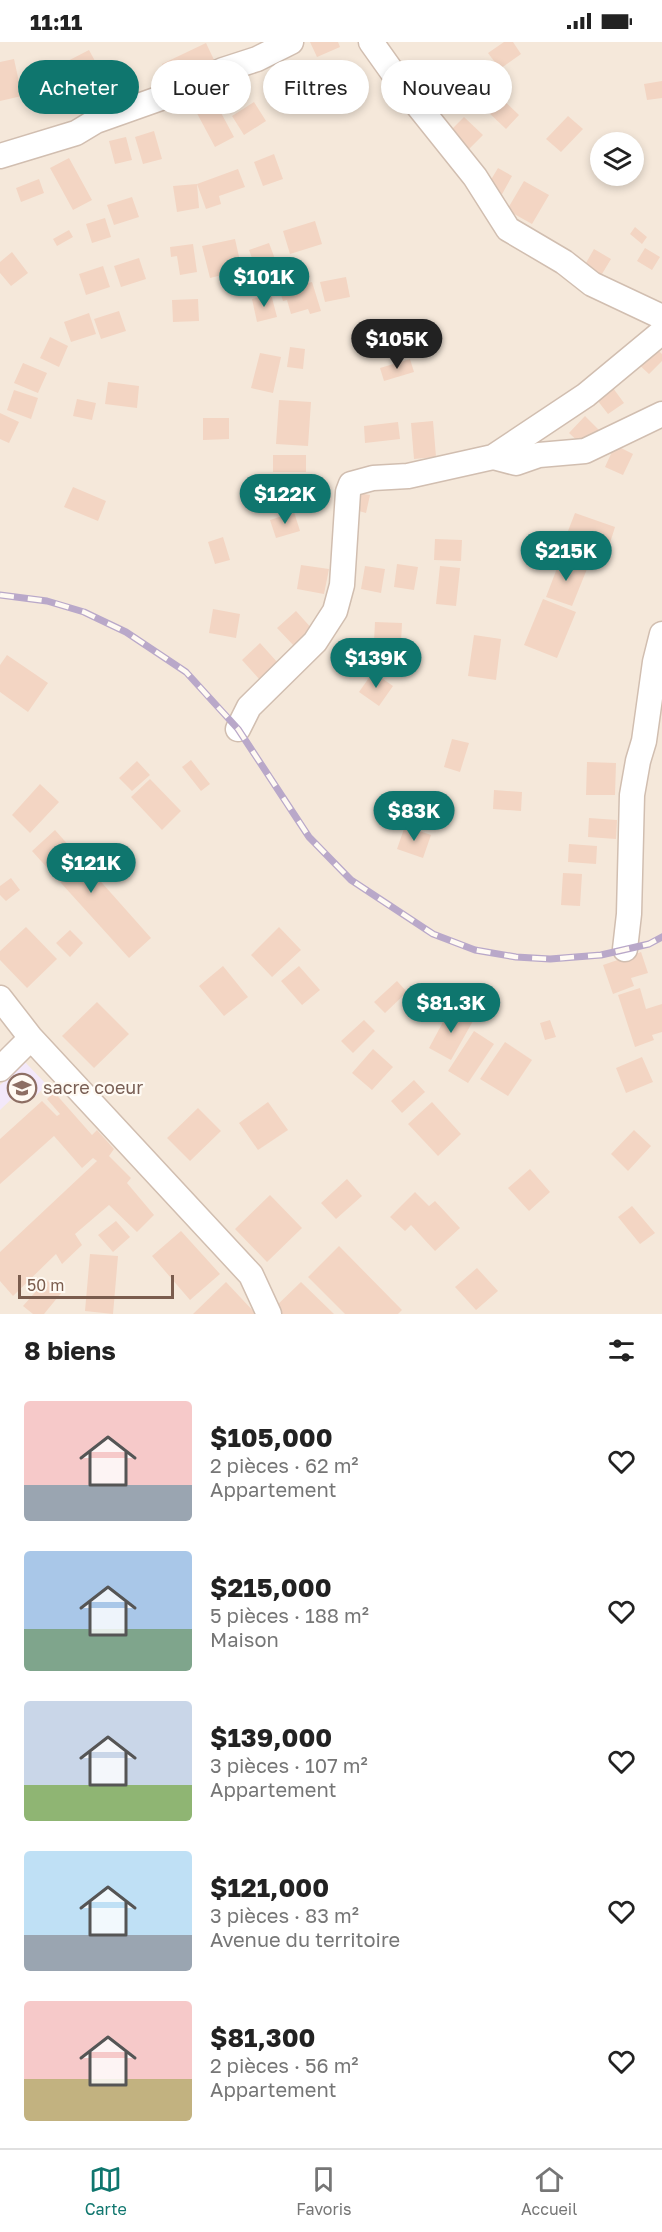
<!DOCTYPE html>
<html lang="fr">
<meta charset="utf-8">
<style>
body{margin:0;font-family:"Golos Text",sans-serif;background:#f6f6f6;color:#222;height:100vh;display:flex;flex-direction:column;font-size:22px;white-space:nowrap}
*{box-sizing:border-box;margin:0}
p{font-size:20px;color:#767676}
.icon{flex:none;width:33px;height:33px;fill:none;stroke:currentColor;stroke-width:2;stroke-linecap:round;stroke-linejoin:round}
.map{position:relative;height:1272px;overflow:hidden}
.sheet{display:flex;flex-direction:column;background:#fff;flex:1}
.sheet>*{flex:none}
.hud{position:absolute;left:18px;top:18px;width:627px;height:54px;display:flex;gap:12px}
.fabs{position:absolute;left:590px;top:90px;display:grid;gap:12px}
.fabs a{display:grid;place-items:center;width:54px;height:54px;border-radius:50%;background:#fff;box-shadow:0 3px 9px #0003;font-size:30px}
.scale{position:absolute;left:18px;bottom:15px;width:156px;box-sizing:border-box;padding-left:6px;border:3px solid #7a5c4d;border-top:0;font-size:16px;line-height:21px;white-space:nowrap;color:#7a5c4d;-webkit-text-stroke:4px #fffaf3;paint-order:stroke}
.price{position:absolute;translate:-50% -51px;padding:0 14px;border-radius:21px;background:#0f766e;color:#fff;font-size:20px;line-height:39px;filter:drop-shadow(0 2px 3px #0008)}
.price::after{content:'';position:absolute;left:50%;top:36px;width:18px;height:14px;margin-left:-9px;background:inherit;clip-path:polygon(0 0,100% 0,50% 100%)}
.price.active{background:#222;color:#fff}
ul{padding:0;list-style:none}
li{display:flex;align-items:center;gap:18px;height:150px;padding:0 24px}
li span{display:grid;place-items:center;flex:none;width:168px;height:120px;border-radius:6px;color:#555}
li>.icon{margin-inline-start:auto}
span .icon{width:72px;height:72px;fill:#fffc;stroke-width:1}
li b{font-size:26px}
h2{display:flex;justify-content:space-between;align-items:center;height:72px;padding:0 24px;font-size:26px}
.pill{padding:0 21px;border-radius:27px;background:#fff;box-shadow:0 3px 9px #0003;font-size:21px;line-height:54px}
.pill.active{background:#0f766e;color:#fff}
.status{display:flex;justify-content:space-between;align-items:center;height:42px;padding:0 30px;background:#fff;direction:ltr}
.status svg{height:16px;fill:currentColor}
.menu{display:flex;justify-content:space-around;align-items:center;height:84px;border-top:2px solid #e0e0e0;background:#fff;font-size:16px;color:#767676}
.menu a{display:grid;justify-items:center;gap:3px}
.menu .active{color:#0f766e}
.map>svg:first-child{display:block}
</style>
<div class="status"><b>11:11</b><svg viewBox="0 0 49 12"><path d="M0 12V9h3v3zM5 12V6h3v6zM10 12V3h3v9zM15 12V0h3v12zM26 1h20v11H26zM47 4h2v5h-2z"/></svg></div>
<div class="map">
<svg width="662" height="1272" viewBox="0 0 662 1272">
<rect width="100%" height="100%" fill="#fdf6ec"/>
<path fill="#f5e8da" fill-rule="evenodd" d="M0 0H662V1272H0ZM600 100H633V134H600Z"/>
<path fill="#f3e8fa" d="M25 1020 47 1043 30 1059 21 1048 0 1068V1043Z"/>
<path fill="#f3d5c3" d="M310 0H338L340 5 317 15Z
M504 0H513L521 12 500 27 488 11Z
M206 1 215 20 172 42 162 22Z
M89 8 112 50 83 66 60 23Z
M14 17 22 54 0 59V20Z
M433 26 440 41 418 52 410 37Z
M662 39V56L647 58 644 42Z
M211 52 234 95 215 105 192 62Z
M500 55 519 73 506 87 487 69Z
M254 60 266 79 244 93 232 74Z
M568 74 583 87 561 110 546 97Z
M464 75 483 93 469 107 450 89Z
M154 89 162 117 143 122 135 95Z
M126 95 132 118 115 122 109 99Z
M274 112 283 137 263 144 254 120Z
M69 116 92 158 73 168 50 126Z
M498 126 512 134 501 154 486 146Z
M238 127 245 145 219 154 221 162 206 167 197 142Z
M39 137 44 151 21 160 16 146Z
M524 139 549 153 532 182 507 168Z
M197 142 199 166 177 170 173 144Z
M132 155 139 175 114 183 107 163Z
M105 176 111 195 92 201 86 182Z
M315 179 322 202 290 212 283 189Z
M635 185 647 195 642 202 630 192Z
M69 188 73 195 57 204 53 197Z
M235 197 242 228 210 236 202 204Z
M269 201 278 225 258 232 249 208Z
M193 202 197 230 180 233 177 214 171 215 170 205Z
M645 206 660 215 652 228 637 219Z
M594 207 611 217 599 237 582 228Z
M12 210 28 231 11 244 0 231V220Z
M139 216 146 237 121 245 114 224Z
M103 224 110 245 86 253 79 232Z
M346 235 350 255 325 260 320 240Z
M300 240 301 243 312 240 321 269 310 272 308 267 291 272 287 258 283 259 279 247Z
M271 252 277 275 257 280 252 257Z
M198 257 199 279 173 280 172 258Z
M119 269 126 289 101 297 94 277Z
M89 271 96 292 71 300 64 280Z
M389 286 395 304 375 311 369 293Z
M50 295 68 304 59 325 40 316Z
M651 302 662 312V319L649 332 635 319Z
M290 305 305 307 303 327 287 325Z
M260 311 281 315 273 351 251 346Z
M410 317 414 330 384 339 380 326Z
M23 321 47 331 38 351 14 341Z
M108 340 139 344 137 366 105 362Z
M610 342 624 361 608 372 594 354Z
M14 348 38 356 31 377 7 368Z
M77 357 96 361 92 378 73 374Z
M279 358 311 360 308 404 276 402Z
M0 371 19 380 9 401 0 397Z
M585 374 599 388 583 404 569 391Z
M203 376H229V397L203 398Z
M433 379 436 415 414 417 411 381Z
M398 380 400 397 365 401 364 384Z
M615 403 633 412 623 433 605 425Z
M273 413H306V430H273Z
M73 445 106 459 98 479 64 465Z
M359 451 370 453 366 471 355 468Z
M294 470 300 489 276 496 270 478Z
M575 471 615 485 609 504 568 489Z
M564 492 604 507 597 525 557 510Z
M223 495 230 518 215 522 208 500Z
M435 497 462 498 461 519 434 518Z
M561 516 587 527 572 564 546 555Z
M397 522 418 525 414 548 394 545Z
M301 523 329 527 324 552 297 547Z
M365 524 385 527 381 551 361 547Z
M440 524 460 526 456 564 436 562Z
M543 557 576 570 557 616 524 603Z
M213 567 240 572 236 596 209 591Z
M296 569 314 589 296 606 277 586Z
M375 580 402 581 401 601 374 600Z
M474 593 501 597 496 638 468 634Z
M260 601 278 621 260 638 242 618Z
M7 613 48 641 28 670 0 650V623Z
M373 630 393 644 379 664 359 650Z
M452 697 469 701 460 730 444 725Z
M191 718 210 742 201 749 182 725Z
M137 719 150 733 132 749 119 736Z
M587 720 616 721 615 753H586Z
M150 737 181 769 162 788 131 755Z
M40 742 59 760 30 791 12 773Z
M494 748 522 750 521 769 493 767Z
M589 776 617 778 616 797 588 795Z
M405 784 431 793 423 816 397 807Z
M55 788 151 896 129 916 32 809Z
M569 802 597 804 596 822 568 820Z
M563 831 582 832 580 864 561 863Z
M11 836 20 848 6 859 0 853V844Z
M26 885 57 917 27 946 0 918V909Z
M279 885 301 908 272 935 251 913Z
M70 888 83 901 70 915 56 901Z
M641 910 648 931 631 936 634 944 613 952 603 923Z
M223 924 248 955 224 974 199 944Z
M299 924 320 948 302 963 281 939Z
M397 939 407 950 385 971 374 960Z
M640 946 646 967 662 962V990L652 993 654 998 635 1005 618 953Z
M97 960 129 992 94 1026 62 994Z
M450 967 473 979 451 1018 429 1006Z
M364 978 375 989 353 1011 341 999Z
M550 978 556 995 545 998 540 981Z
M474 989 494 1002 468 1041 448 1029Z
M505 1000 532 1018 508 1054 480 1037Z
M373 1007 393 1025 372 1048 352 1031Z
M642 1015 653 1040 626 1051 616 1026Z
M414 1038 425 1050 402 1071 391 1059Z
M54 1050 92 1093 97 1088 114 1107 109 1114 131 1136 127 1141 154 1173 137 1190 109 1163 75 1192 82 1203 62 1222 56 1212 13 1254 0 1239V1210L97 1119 93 1116 82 1126 54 1094 0 1142V1097L42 1059 57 1074 60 1072 47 1057Z
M268 1060 288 1088 258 1108 239 1081Z
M432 1060 461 1092 438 1114 408 1082Z
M198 1066 221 1089 190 1119 167 1096Z
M634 1088 651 1104 628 1129 611 1112Z
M530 1127 550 1150 529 1169 508 1146Z
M347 1137 362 1154 336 1177 321 1161Z
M415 1150 429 1164 435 1159 460 1186 435 1209 411 1183 405 1189 390 1175Z
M270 1153 302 1186 267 1220 235 1187Z
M632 1164 655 1191 640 1202 618 1175Z
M116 1179 130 1195 113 1210 98 1193Z
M181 1189 220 1232 190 1258 152 1214Z
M339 1204 402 1268 398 1272H345L308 1235Z
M90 1212 118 1214 113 1272 85 1269Z
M477 1226 498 1249 476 1268 455 1245Z
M46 1238 62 1250 44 1272H33L23 1264Z
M226 1240 256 1272H193Z
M301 1240 334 1272H276L272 1268Z"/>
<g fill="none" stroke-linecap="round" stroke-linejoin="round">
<g stroke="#d1beb0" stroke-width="27">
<path id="street" d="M371 0 403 45 475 135 508 187 564 220 592 242 662 275
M0 114 76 91 96 79 161 56 223 28 257 17 291 0
M493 415 516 421 539 413 585 409 662 372
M238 687 249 665 315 600 335 569 342 543 348 450 351 442 373 436 408 434 493 415 586 353 662 290
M625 907 629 872 632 753 638 719 644 699 655 620 662 592
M0 956 31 996 251 1233 269 1272
M0 1027 31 996"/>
</g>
<use href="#street" stroke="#fff" stroke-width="24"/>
<g stroke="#b9a8c9" stroke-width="7">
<path id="rail" d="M0 553 47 559 84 570 126 590 186 630 238 687 309 795 351 838 433 892 475 908 516 915 550 917 601 913 649 902 662 895"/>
</g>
<use href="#rail" stroke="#fffaf3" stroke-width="4.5" stroke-dasharray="14" stroke-linecap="butt"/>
</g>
<defs>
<g id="school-ring" transform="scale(1.5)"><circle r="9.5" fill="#fffaf3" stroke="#8d6e63" stroke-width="1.5"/><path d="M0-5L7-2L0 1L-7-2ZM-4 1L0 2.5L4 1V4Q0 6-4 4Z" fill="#8d6e63"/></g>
</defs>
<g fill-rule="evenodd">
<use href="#school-ring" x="22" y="1046"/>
</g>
<g text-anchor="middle" stroke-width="4.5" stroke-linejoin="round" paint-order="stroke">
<g font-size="18" fill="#785e54" stroke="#fffaf3" text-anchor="start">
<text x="43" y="1052">sacre coeur</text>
</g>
</g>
</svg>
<div class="fabs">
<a><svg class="icon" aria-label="layers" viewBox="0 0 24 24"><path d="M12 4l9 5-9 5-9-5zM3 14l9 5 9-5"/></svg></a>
</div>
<div class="scale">50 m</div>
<b class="price" style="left:264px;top:266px">$101K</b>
<b class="price active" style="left:397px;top:328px">$105K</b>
<b class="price" style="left:285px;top:483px">$122K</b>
<b class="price" style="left:566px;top:540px">$215K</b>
<b class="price" style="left:376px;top:647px">$139K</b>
<b class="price" style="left:414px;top:800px">$83K</b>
<b class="price" style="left:91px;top:852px">$121K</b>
<b class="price" style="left:451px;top:992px">$81.3K</b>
<div class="hud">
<a class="pill active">Acheter</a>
<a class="pill">Louer</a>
<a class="pill">Filtres</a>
<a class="pill">Nouveau</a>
</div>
</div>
<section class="sheet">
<h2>8 biens<svg class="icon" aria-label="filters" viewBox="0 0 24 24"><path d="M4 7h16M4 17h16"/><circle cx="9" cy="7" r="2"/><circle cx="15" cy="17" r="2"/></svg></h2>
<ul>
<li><span style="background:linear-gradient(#f6c9c9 70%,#9aa5b1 0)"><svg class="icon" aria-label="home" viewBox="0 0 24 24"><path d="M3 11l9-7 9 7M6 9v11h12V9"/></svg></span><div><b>$105,000</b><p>2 pièces · 62 m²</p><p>Appartement</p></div><svg class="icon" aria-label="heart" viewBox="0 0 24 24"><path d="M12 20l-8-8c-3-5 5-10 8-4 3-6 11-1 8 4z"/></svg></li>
<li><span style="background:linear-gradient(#a9c7e8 65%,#7fa58c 0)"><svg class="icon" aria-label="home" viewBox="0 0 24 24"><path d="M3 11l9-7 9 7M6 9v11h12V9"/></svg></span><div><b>$215,000</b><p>5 pièces · 188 m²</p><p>Maison</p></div><svg class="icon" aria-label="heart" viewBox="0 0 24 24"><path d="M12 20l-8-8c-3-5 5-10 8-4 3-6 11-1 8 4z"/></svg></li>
<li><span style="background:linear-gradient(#c9d6e8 70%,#8fb573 0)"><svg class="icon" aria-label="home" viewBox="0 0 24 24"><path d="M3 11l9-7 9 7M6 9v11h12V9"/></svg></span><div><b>$139,000</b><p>3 pièces · 107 m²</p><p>Appartement</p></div><svg class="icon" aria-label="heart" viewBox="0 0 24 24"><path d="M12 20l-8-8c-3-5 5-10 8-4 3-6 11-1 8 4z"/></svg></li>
<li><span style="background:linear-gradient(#bfe0f5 70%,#9aa5b1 0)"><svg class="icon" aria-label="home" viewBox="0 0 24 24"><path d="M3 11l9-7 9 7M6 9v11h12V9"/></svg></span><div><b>$121,000</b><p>3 pièces · 83 m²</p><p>Avenue du territoire</p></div><svg class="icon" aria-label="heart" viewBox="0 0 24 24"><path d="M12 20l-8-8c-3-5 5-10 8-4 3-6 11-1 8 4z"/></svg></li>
<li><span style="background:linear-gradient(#f6c9c9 65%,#c2b280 0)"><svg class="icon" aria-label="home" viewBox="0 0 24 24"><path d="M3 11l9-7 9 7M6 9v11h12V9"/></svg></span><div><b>$81,300</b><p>2 pièces · 56 m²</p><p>Appartement</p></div><svg class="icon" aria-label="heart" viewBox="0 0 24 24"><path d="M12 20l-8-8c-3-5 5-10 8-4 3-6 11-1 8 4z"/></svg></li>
</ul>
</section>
<nav class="menu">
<a class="active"><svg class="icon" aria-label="map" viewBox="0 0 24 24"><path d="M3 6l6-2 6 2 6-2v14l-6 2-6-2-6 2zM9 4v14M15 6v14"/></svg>Carte</a>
<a><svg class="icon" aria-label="saved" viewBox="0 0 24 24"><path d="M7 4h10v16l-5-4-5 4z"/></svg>Favoris</a>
<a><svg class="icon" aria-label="home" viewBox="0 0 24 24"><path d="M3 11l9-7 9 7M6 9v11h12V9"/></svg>Accueil</a>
</nav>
